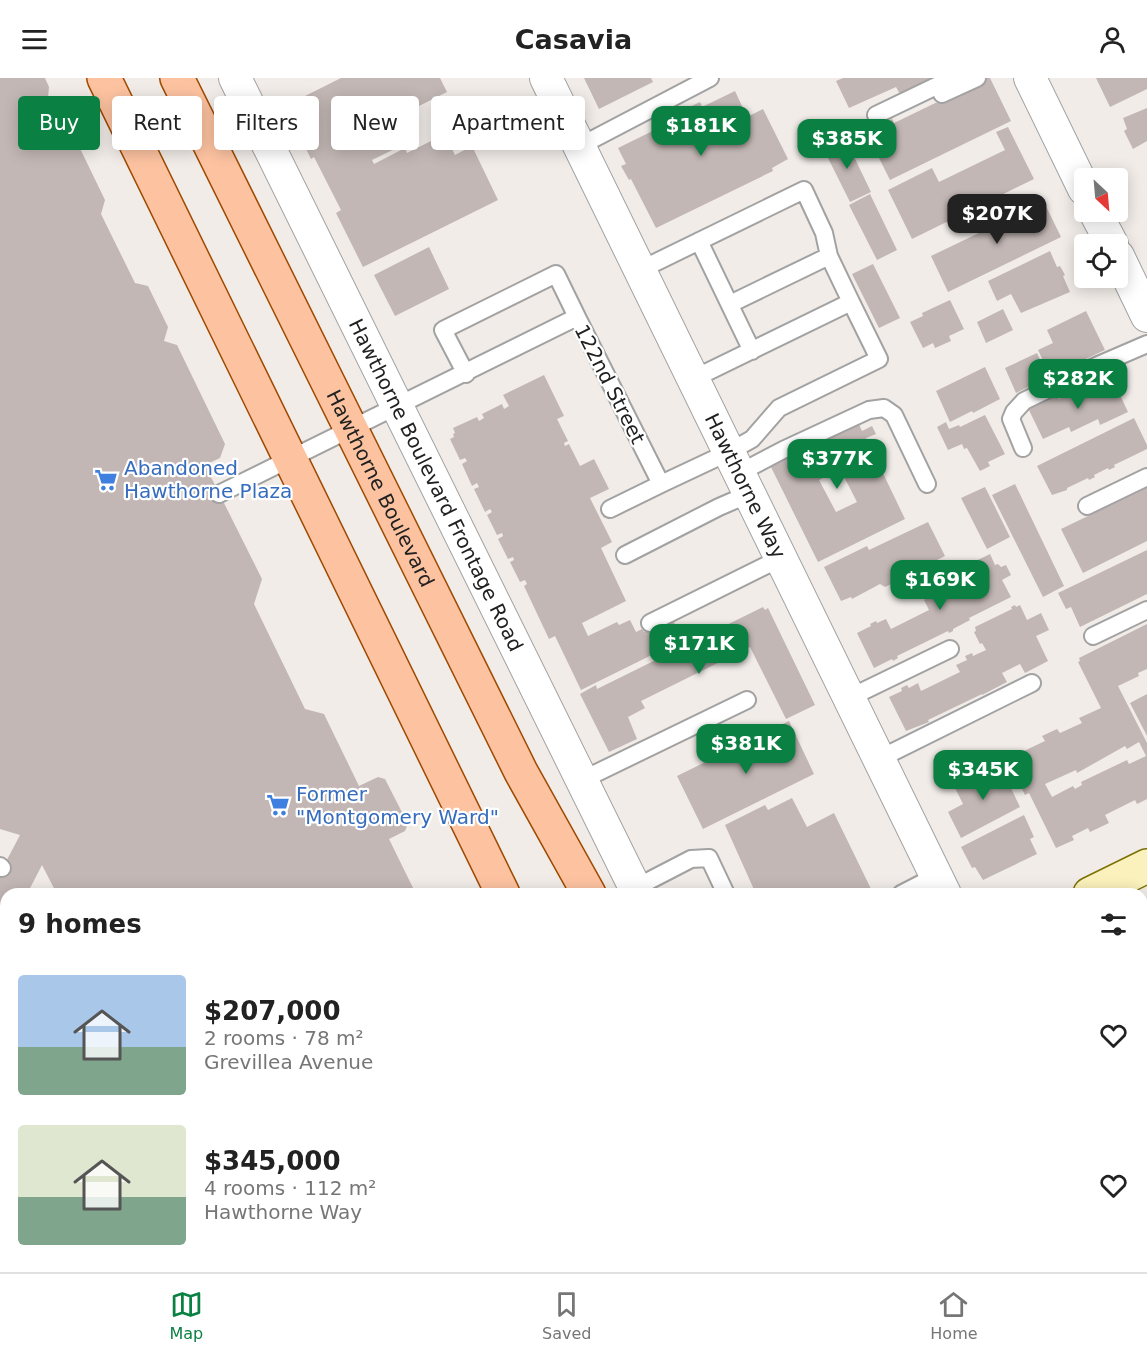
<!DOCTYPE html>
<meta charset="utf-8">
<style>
body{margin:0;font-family:"DejaVu Sans",sans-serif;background:#f2f2f2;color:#222;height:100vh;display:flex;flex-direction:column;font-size:22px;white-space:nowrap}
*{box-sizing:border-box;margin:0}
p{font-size:20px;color:#767676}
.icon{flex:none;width:33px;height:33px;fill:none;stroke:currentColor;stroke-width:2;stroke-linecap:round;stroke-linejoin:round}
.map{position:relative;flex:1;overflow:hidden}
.details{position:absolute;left:0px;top:810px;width:1148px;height:384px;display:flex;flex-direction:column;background:#fff;border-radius:18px 18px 0 0;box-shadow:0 3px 15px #0003}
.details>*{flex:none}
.top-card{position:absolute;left:18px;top:18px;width:600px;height:54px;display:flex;gap:12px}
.needle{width:39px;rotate:154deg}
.buttons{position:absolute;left:1074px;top:90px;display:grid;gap:12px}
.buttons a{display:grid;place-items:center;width:54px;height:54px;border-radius:6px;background:#fff;box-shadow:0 3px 15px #0003;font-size:30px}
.price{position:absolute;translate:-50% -51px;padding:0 14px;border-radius:12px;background:#0b8043;color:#fff;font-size:20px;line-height:39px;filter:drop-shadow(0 2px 3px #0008)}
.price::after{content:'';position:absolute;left:50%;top:36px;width:18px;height:14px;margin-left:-9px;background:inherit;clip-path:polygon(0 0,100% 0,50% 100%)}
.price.active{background:#222;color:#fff}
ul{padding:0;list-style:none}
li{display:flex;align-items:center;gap:18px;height:150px;padding:0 18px}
li span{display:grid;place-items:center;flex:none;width:168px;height:120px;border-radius:6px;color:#555}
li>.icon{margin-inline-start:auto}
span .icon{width:72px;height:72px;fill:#fffc;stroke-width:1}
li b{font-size:26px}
h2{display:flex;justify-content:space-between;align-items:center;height:72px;padding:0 18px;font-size:26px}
.pill{padding:0 21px;border-radius:6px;background:#fff;box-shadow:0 3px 15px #0003;font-size:21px;line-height:54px}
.pill.active{background:#0b8043;color:#fff}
header{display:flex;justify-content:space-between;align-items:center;height:78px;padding:0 18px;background:#fff;font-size:27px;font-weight:700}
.menu{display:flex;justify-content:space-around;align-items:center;height:84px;border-top:2px solid #e0e0e0;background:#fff;font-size:16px;color:#767676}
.menu a{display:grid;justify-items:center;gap:3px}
.menu .active{color:#0b8043}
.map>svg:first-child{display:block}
</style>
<header><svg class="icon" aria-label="menu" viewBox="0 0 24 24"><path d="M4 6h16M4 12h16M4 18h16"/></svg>Casavia<svg class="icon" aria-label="person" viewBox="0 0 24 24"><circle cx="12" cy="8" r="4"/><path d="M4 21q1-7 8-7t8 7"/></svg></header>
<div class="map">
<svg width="1147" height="1194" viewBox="0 0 1147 1194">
<rect width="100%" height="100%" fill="#f1ece8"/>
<path fill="#c2b7b4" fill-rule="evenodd" d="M0 0H45L49 9 48 20 58 25 105 122 101 136 135 205 148 208 168 249 164 263 177 267 225 366 220 380 205 387 262 501 254 526 305 631 324 636 359 708 378 699 385 701 408 746 405 753 389 761 416 816H57L42 787 27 816H6V1188H56L44 1194H0V795L20 757 0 751Z
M341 0H440L447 14 349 63 350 67 394 45 405 66 372 82 374 86 405 70 407 75 445 56 455 77 472 68 498 122 363 189 336 135 341 132 314 79 311 81 285 28Z
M584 0H651L653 4 599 31Z
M843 0H938L901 18 896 9 849 30 836 3Z
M987 0H990L1011 43 890 102 866 54 892 41 894 45Z
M1096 0H1147V11L1110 29Z
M735 13 747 39 763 31 788 81 772 90 773 93 656 150 631 101 629 102 621 88 626 86 618 70 677 41 675 36 700 24 702 29Z
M1147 30V63L1133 71 1124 53 1127 51 1123 40Z
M1008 49 1034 101 912 161 888 112 932 90 939 104 1005 72 996 54Z
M845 60 871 114 850 124 823 70Z
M870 116 897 172 877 182 849 127Z
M1041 118 1061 159 948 214 931 178 1004 143 1001 137Z
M429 169 449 211 395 238 374 197Z
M1050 173 1057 189 1060 188 1065 197 1063 198 1070 214 1021 235 1011 216 997 223 988 203Z
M873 186 900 240 879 250 852 196Z
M950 222 964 251 949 258 951 263 935 270 933 265 923 270 910 244 923 238 922 235Z
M1003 231 1013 252 986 265 977 244Z
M1086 233 1105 272 1066 290 1064 287 1049 295 1038 272 1053 265 1047 252Z
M1037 275 1048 299 1016 315 1005 290Z
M985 289 1000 321 973 335 972 333 950 344 936 313Z
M544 297 564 338 557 341 568 363 564 365 565 368 569 366 580 388 594 381 609 411 590 420 612 464 601 470 626 523 582 545 588 558 617 544 619 547 630 542 636 554 642 551 644 554 672 540 682 562 581 612 555 558 549 561 524 508 527 506 525 502 520 504 510 484 514 482 513 479 508 481 498 461 503 458 502 455 497 457 487 437 492 434 490 431 485 434 474 411 479 409 477 405 472 408 462 386 467 383 465 380 460 382 450 361 454 359 453 356 455 355 453 350 477 339 479 343 484 340 482 336 502 326 504 331 509 328 503 317Z
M1113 302 1128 334 1100 347 1098 341 1071 354 1069 349 1043 361 1028 330 1057 317 1059 321 1084 309 1087 315Z
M985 337 1005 376 988 384 990 388 980 393 967 370 964 371 962 366 948 372 937 349 946 344 949 351 959 347 960 349Z
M1134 340 1147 367V371L1114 387 1115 389 1109 392 1108 390 1094 397 1095 399 1089 402 1088 400 1067 410V412L1052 417 1037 388Z
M857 342 862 353 872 348 876 356 866 360 905 441 818 484 769 385ZM840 391 857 424 836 434 819 402Z
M1147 403V463L1083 495 1061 451 1140 413 1137 408Z
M1015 406 1064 508 1043 519 992 417Z
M985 409 1010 459 987 471 961 420Z
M928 444 945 478 935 483 936 485 885 509 880 506 852 521 851 519 841 523 824 489 867 468 869 472Z
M1147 472V516L1080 549 1071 529 1066 531 1058 515Z
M990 476 995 487 998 486 1001 489 1006 487 1011 497 1002 502 1011 519 969 540 970 542 953 551V553L949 555 948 553 897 578 898 580 893 583 892 581 874 590 857 555 871 548 870 546 876 543 877 545 886 541 891 551 929 532 924 522 939 512 941 515 949 510 943 499Z
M1015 527 1016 529 1020 527 1027 542 1041 535 1049 552 1036 558 1048 583 1025 595 1020 586 1002 595 1007 604 982 617V616L928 642 929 644 906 653 889 619 902 613 901 610 907 607 909 610 918 605 921 613 960 594 956 587 967 582 965 578 972 575 973 578 986 572 982 565 980 566 974 554 976 553 975 549 1012 531 1011 529Z
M763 529 765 532 768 530 815 627 786 641 750 569 641 623 645 630 628 639 637 661 609 674 580 616 596 607 597 611Z
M1147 546V591L1138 595 1139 598 1118 608 1147 665V721L1137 726 1135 722 1105 737 1109 745 1090 754 1088 750 1072 758 1074 762 1056 770 1029 715 1025 717 1007 681 1045 663 1042 658 1057 651 1060 655 1082 645 1079 640 1101 630 1078 584 1080 583 1079 580ZM1139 664 1146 678 1129 686 1127 682 1081 704 1082 707 1075 711 1073 708 1052 719 1045 706 1076 692 1077 695 1125 668 1127 671Z
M1147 616V658L1130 625Z
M789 643 814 696 703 751 677 698Z
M999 685 1020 729 961 760 948 734 963 726 954 708Z
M792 720 807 749 834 735 873 815 756 816 725 747 765 727 768 732Z
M1024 737 1034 759 1030 761 1037 776 983 802 975 789 972 790 961 769Z
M1146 864 1147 866V941L1142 930V867Z
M1142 976 1147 987V1059L1142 1062Z
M1147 1091V1117L1142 1119V1093Z
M1147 1121V1142L1142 1131V1124Z
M87 1188H172L169 1194H89Z"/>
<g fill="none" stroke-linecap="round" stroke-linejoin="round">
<g stroke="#a2a2a2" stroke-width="20">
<path id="service" d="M942 16 977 0
M876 37 953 0
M580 68 710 0
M699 163 752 273
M640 192 804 112 824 155 829 178 851 224 693 301
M730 226 829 178
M466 296 443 252 556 196 577 239
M1023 370 1011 341 1014 334 1024 323 1096 288 1147 266
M739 395 783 372 869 332 884 330 894 337 927 406
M219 416 577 239 661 406 729 374 752 361 779 330 879 281 851 224
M1087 428 1147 399
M610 431 661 406
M625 477 719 429 749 416
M650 545 781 480
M1093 558 1147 532
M849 620 950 571
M879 681 1032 605
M582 702 747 622
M0 788 2 790
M635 810 691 781 709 780 726 816
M901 816 936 798
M1142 1079 1147 1077
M98 1188 101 1194
M213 1188 217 1194
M444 1188 447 1194
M160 1194 164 1188
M891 1194 904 1188
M924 1194 937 1188"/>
</g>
<g stroke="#a2a2a2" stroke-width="34">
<g id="minor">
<path id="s1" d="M235 0 638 816"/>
<path id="s2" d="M546 0 945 816"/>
<path d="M1030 0 1084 111"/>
<path d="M1095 134 1112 166"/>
<path d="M1118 178 1147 238"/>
</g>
</g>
<g stroke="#7c7104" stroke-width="36">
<path id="secondary" d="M1090 816 1147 788
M316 1194 329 1188"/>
</g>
<g stroke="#9e4a00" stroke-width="36">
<g id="primary">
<path d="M104 0 503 816"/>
<path id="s3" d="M177 0 521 694 589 816"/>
<path d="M685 1188 688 1194"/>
<path d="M789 1188 792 1194"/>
</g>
</g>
<use href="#service" stroke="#fff" stroke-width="16"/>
<use href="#minor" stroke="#fff" stroke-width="32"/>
<use href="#secondary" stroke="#fbf1bc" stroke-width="33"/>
<use href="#primary" stroke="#fdc3a1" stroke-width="33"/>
</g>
<defs>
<g id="supermarket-bare" transform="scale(1.8)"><path d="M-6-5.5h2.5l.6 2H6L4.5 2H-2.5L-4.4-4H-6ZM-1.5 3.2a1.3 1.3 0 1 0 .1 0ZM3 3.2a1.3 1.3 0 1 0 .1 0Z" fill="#3f7fe0" stroke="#fff" stroke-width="2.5" paint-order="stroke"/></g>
</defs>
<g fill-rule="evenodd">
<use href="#supermarket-bare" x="106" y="402"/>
<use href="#supermarket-bare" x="278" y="727"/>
</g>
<g text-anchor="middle" stroke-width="4.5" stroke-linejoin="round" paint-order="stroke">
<g font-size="20" fill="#212121" stroke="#fff">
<text transform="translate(610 306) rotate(63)" y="7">122nd Street</text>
<text dy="7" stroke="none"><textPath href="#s1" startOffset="454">Hawthorne Boulevard Frontage Road</textPath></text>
<text dy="7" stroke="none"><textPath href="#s2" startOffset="454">Hawthorne Way</textPath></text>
<text dy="7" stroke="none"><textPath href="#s3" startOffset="458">Hawthorne Boulevard</textPath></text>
</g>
<g font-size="20" fill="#366cbe" stroke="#fff" text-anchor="start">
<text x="124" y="397">Abandoned<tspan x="124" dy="23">Hawthorne Plaza</tspan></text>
<text x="296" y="723">Former<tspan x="296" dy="23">"Montgomery Ward"</tspan></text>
</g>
</g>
</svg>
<div class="buttons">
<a><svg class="needle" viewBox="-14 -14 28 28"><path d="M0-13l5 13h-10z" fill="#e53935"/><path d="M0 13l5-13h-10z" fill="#767676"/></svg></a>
<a><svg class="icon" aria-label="locate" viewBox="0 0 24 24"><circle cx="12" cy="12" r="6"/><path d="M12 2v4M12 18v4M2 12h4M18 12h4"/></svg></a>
</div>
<b class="price" style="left:701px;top:79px">$181K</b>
<b class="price" style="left:847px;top:92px">$385K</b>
<b class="price active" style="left:997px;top:167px">$207K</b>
<b class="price" style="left:1078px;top:332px">$282K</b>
<b class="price" style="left:837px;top:412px">$377K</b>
<b class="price" style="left:940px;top:533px">$169K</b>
<b class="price" style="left:699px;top:597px">$171K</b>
<b class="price" style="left:746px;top:697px">$381K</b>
<b class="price" style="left:983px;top:723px">$345K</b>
<div class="top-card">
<a class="pill active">Buy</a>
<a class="pill">Rent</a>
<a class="pill">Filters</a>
<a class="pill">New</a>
<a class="pill">Apartment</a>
</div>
<section class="details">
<h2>9 homes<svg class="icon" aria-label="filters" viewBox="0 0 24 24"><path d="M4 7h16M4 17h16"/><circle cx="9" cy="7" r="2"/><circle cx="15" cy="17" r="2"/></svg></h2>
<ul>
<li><span style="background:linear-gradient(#a9c7e8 60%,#7fa58c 0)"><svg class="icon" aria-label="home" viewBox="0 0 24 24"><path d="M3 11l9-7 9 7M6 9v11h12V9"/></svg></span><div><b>$207,000</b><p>2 rooms · 78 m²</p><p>Grevillea Avenue</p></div><svg class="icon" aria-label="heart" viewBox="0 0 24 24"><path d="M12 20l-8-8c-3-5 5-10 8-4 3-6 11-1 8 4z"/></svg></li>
<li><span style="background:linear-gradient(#dfe7d0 60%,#7fa58c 0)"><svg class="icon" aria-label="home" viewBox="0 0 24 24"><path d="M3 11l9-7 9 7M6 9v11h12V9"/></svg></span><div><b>$345,000</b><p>4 rooms · 112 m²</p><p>Hawthorne Way</p></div><svg class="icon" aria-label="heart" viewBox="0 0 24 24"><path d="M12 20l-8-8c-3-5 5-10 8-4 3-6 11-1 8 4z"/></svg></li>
</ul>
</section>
</div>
<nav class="menu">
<a class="active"><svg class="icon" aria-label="map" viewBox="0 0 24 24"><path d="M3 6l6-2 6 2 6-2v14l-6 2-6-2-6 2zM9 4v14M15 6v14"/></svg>Map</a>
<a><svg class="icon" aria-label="saved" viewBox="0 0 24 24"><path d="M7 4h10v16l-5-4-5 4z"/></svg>Saved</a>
<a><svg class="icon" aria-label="home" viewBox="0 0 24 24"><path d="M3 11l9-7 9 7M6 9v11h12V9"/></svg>Home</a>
</nav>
